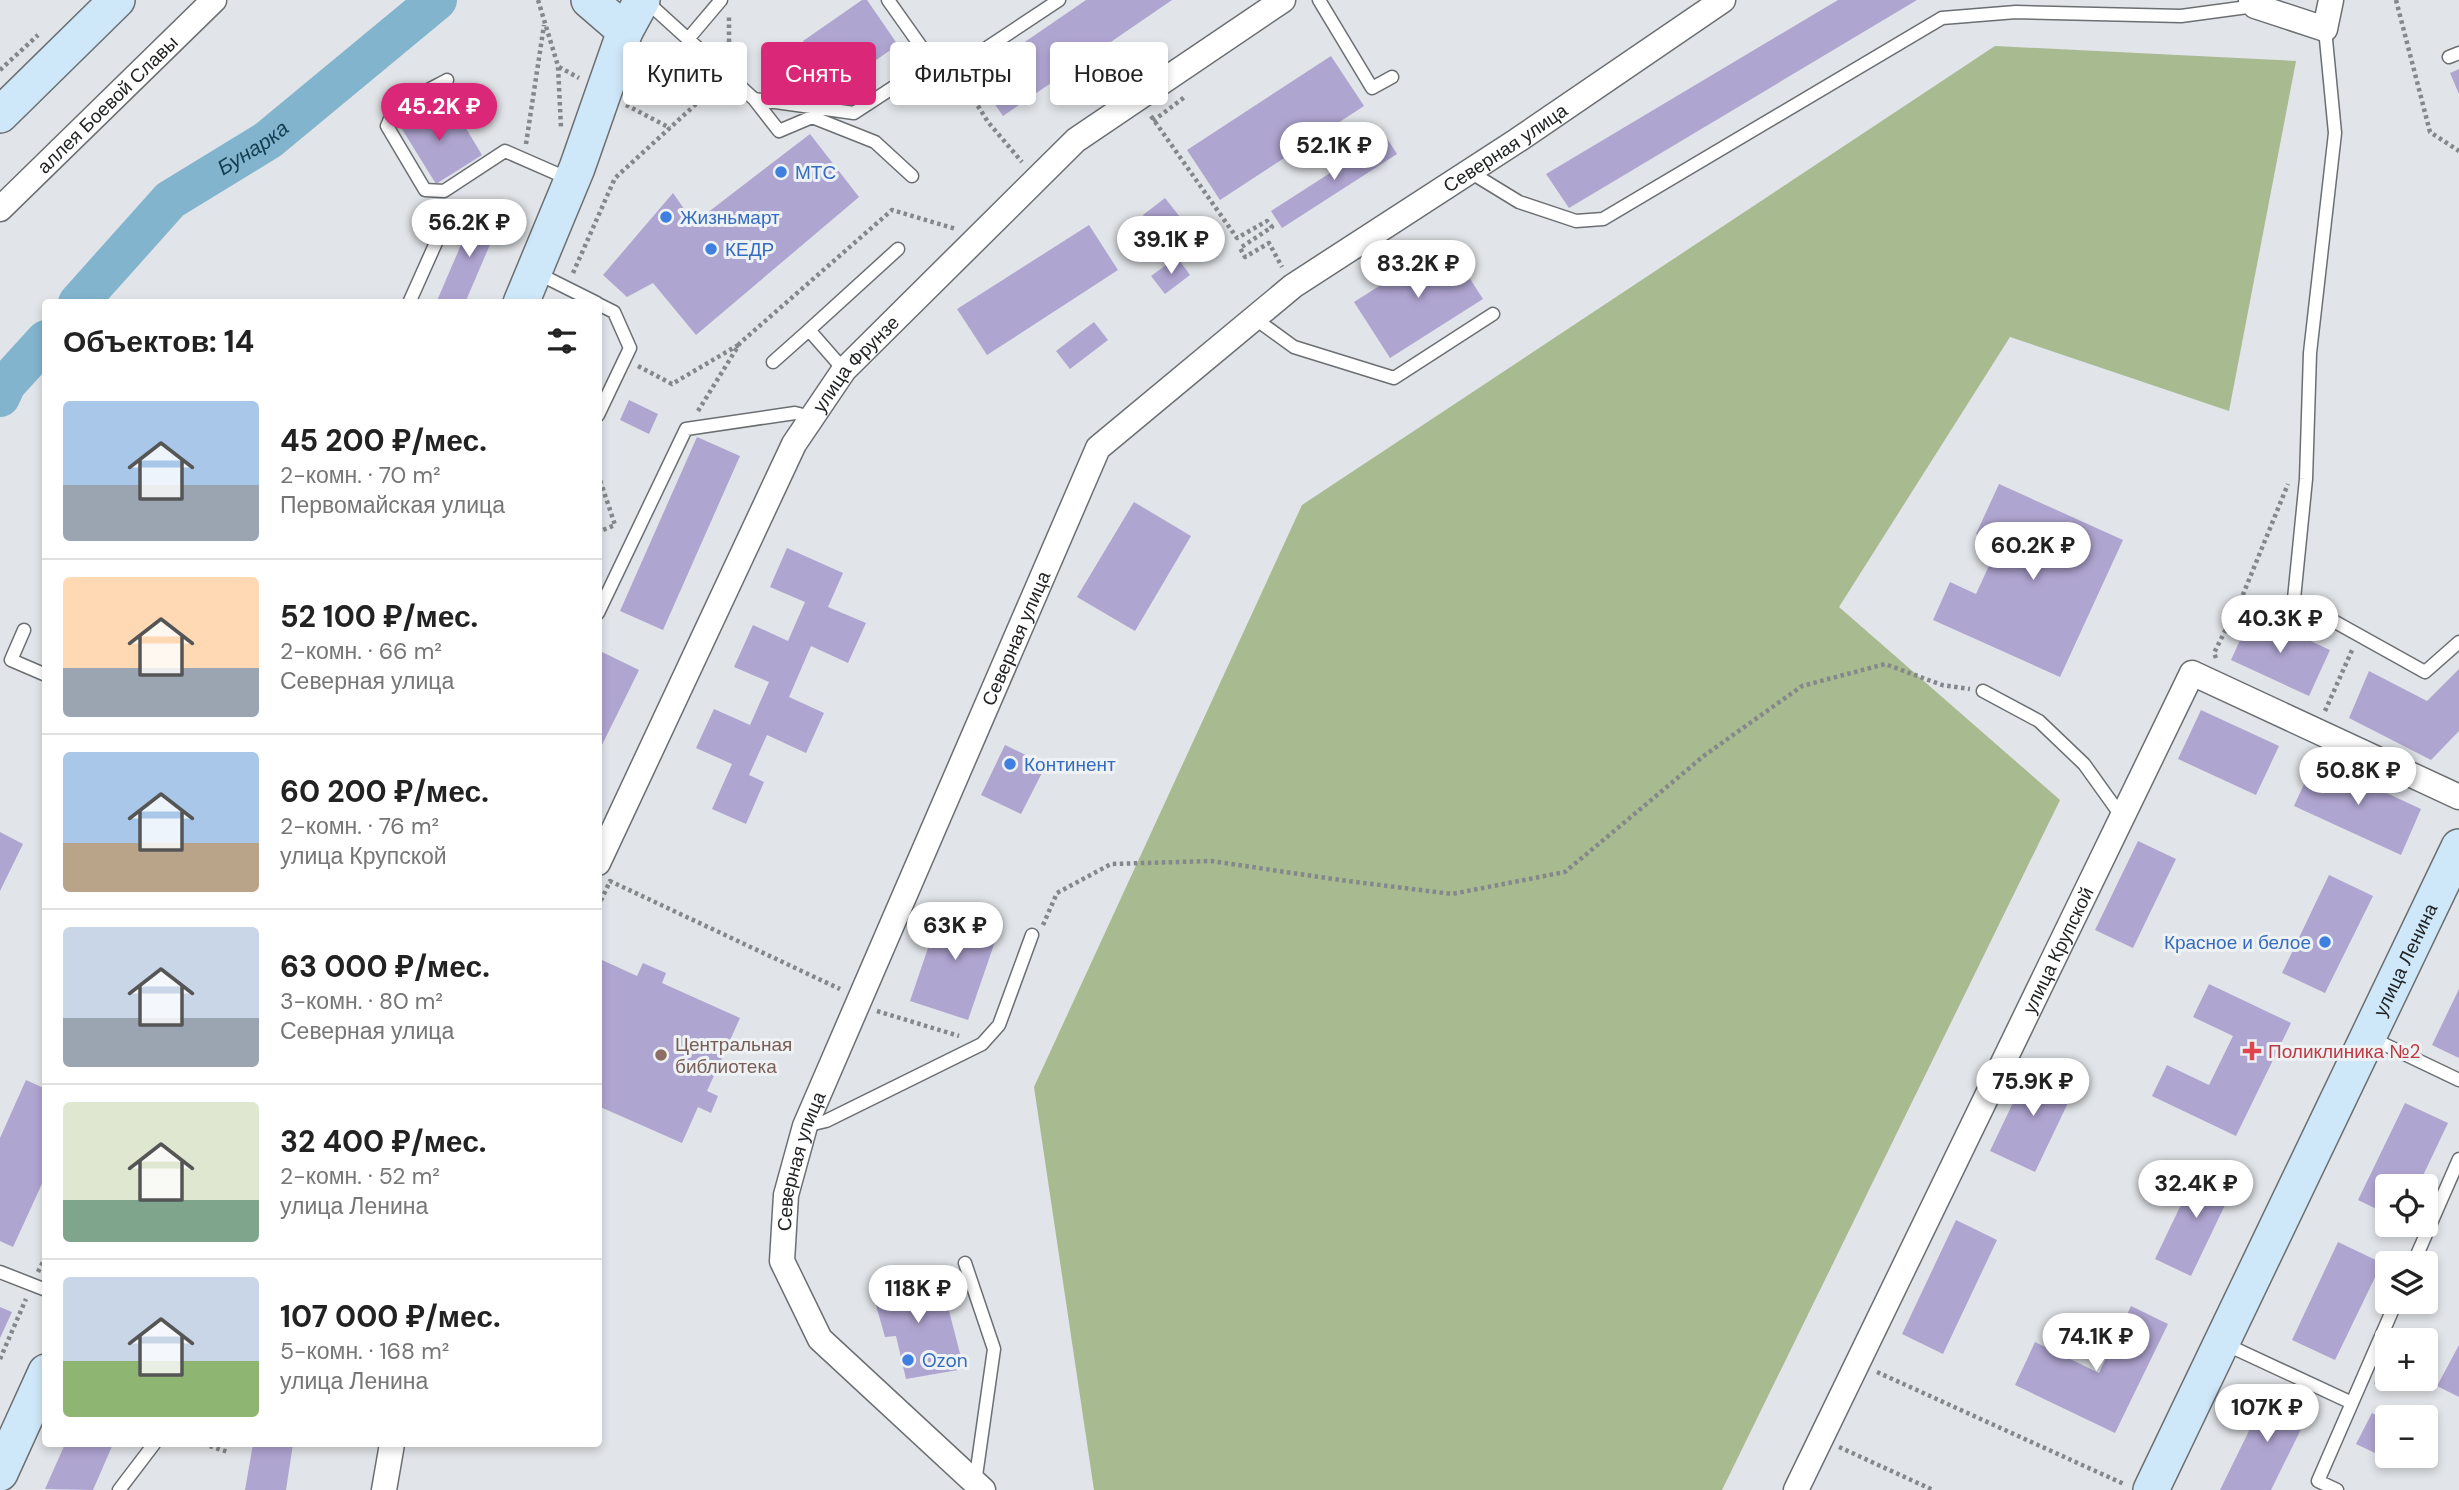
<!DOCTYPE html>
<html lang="ru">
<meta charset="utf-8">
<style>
body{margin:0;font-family:"DM Sans",sans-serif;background:#f2f2f2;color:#222;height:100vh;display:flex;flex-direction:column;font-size:26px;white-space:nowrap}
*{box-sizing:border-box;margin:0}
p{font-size:23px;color:#767676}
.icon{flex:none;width:38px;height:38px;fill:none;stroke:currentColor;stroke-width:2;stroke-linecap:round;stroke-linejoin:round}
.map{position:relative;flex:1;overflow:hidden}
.side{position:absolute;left:42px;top:299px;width:560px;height:1148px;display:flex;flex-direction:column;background:#fff;border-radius:7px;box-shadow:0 4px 10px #0003}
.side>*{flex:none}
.guide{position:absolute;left:623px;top:42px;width:665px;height:63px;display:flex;gap:14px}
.buttons{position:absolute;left:2375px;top:1174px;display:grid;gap:14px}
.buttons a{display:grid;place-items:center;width:63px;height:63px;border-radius:7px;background:#fff;box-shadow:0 4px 10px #0003;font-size:35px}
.price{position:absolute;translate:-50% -60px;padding:0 16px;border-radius:24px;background:#fff;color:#222;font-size:23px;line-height:46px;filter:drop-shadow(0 2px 4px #0008)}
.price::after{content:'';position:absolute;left:50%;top:42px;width:21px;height:16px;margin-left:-10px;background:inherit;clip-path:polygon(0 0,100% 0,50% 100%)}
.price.active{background:#db2777;color:#fff}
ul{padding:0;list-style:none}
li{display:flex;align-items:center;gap:21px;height:175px;padding:0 21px}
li+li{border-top:2px solid #e0e0e0}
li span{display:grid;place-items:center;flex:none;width:196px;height:140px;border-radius:7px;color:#555}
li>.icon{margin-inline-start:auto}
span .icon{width:84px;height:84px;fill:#fffc;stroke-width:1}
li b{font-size:30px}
h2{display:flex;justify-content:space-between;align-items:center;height:84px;padding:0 21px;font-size:30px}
.tag{padding:0 24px;border-radius:7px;background:#fff;box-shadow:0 4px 10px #0003;font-size:24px;line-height:63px}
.tag.active{background:#db2777;color:#fff}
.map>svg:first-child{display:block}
</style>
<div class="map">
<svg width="2459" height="1490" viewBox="0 0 2459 1490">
<rect width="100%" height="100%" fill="#e1e4e8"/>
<path fill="#a7ba90" d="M1995 46 2296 61 2229 411 2010 337 1839 607 2060 800 1722 1490H1094L1034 1087 1302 505Z"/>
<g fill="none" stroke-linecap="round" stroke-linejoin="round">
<g stroke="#82b4ce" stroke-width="40">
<path id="s1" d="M78 303 170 200 268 140 437 0"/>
<path d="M0 397 6 384 46 340"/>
</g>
</g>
<path fill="#afa5d1" d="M862 0H867L898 45 835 88 803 41Z
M1086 0H1172L1003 116 975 76Z
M1838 0H1917L1569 208 1546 174Z
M1331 56 1364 106 1220 200 1187 150Z
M2459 69V94L2450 73Z
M429 102 446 130 461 120 482 155 436 184 397 121Z
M810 134 859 197 696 335 653 283 627 297 603 275 673 193 694 223Z
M1386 137 1397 154 1282 228 1271 211Z
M1165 198 1180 217 1158 234 1143 215Z
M476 210 500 221 465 303H436Z
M1089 225 1118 270 987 355 957 309Z
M1447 243 1483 299 1390 358 1354 302Z
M1177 257 1190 275 1165 294 1151 276Z
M1094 322 1108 340 1070 369 1056 351Z
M629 400 658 414 649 434 620 420Z
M697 437 740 456 663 630 620 611Z
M1999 484 2123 540 2060 677 1933 620 1950 582 1976 594 1999 544 1976 534Z
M1134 502 1191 536 1135 631 1077 597Z
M787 548 843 573 828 607 866 623 848 663 811 646 789 697 824 713 806 753 767 735 749 775 764 782 746 824 712 809 732 764 696 748 714 709 750 725 769 682 734 667 753 625 788 641 805 602 770 587Z
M2252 614 2330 650 2309 696 2231 660Z
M598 650 639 670 598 753Z
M2459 669V731L2431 760 2349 718 2369 671 2427 701Z
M2201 710 2279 746 2256 795 2178 759Z
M1005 745 1046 765 1021 814 981 795Z
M2315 760 2421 809 2401 855 2294 806Z
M0 832 23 844 0 891Z
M2138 841 2176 859 2133 948 2095 930Z
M2329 875 2373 896 2325 993 2282 973Z
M943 904 1001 924 968 1020 910 1001Z
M602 960 637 976 643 963 666 973 662 983 740 1018 707 1091 718 1096 711 1113 698 1107 682 1143 598 1106V968Z
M2209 984 2291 1023 2236 1136 2152 1096 2167 1065 2209 1085 2233 1036 2193 1017Z
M2459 989V1058L2432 1045Z
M2031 1065 2076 1086 2035 1172 1990 1151Z
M26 1080 46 1089V1175L13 1247 0 1241V1138Z
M2405 1103 2448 1123 2418 1186H2387V1214L2358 1200Z
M2200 1165 2236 1182 2191 1276 2155 1259Z
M1956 1220 1997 1240 1943 1354 1902 1334Z
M2338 1242 2382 1263 2335 1360 2292 1340Z
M927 1269 939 1307H948L964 1369 906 1379 896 1336 885 1337 870 1284Z
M2131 1306 2168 1324 2115 1433 2015 1385 2035 1342 2099 1373Z
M0 1307 12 1312 0 1338Z
M2459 1345V1397L2437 1386Z
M2384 1361 2387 1362V1379H2395L2390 1391 2374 1384Z
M2270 1388 2311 1409 2271 1490H2220Z
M2372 1413 2387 1421V1430L2375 1453 2356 1444Z
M65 1444H113L93 1490 45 1489Z
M253 1444H293L286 1490H245Z"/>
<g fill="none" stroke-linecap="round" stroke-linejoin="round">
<g stroke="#6b6f72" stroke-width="15">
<path id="lane" d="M645 0 754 99 779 131 812 117 875 142 912 176
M888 0 932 62 955 69 1059 0
M1319 0 1372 88 1392 77
M2325 29 2335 133 2310 353 2306 479 2294 599 2425 672 2459 642
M688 39 721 0
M2449 57 2459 53
M447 80C429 90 392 106 387 126L425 190 444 191 505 151 569 179
M754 99 854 113 932 62
M1470 172 1519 202 1576 221 1603 219 1942 18 2016 12 2181 16 2255 6
M537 273 597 303
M409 303 451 209
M598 304 614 312 630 348 598 415
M1254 318 1294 347 1394 378 1493 314
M773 362 809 330
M844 370 809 330 898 249
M598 613 686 429 795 413 811 417
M24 630 11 660 46 675
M1983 691 2039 721 2084 764 2122 817
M2371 1038 2459 1080
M805 1126 826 1121 982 1044 999 1025 1032 935
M965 1263 994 1349 975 1483
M2413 1264 2459 1159
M0 1272 46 1290
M2225 1344 2352 1403
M119 1490 154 1444
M2337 1490 2318 1481 2396 1302"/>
</g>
<g stroke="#6b6f72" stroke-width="27">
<g id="street">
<path d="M2251 0 2255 6 2325 29 2331 0"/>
<path id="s2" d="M0 209 214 0"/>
<path id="s3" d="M598 863 794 444 844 370 1076 140 1283 0"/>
<path d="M384 1490 392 1444"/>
<path id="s4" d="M983 1490 820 1339 782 1261 786 1195 805 1126 1098 448 1293 286 1518 140 1723 0"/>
<path id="s5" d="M1796 1490 2192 673 2459 797"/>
</g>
</g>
<g stroke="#6b6f72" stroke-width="38">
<g id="secondary">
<path d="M589 0 625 31"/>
<path d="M0 115 117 0"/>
<path d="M521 303 577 168 625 31 642 0"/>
<path d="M0 1473 46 1372"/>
<path id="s6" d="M2151 1490 2459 847"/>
</g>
</g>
<path stroke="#85888a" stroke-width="4.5" stroke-dasharray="3.5 3.5" stroke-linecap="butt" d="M538 0 558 66 561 128
M2396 0 2430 132 2459 151
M729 56V15
M559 67 579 78
M0 70 38 35
M963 82 988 122 1022 162
M626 105 670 128
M1151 116 1237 238 1267 221 1272 227 1240 248 1245 257 1269 243 1282 267
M1153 121 1186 96
M526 144 544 25
M573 273 615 178 718 84
M638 366 672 384 740 344
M698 411 740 343 892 210 956 229
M598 474 615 525 598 532
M2216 658 2214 653 2242 597 2288 484
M2325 711 2353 648
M598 907 610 881 840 989
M1043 925 1057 893 1111 864 1211 861 1340 880 1452 894 1565 872 1705 755 1802 686 1885 664 1942 685 1970 689
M877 1011 959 1036
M38 1272 46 1256
M0 1359 26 1299
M1877 1372 2124 1484
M203 1444 228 1452
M1839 1447 1933 1490"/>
<use href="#lane" stroke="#fff" stroke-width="12"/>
<use href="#street" stroke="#fff" stroke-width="24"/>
<use href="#secondary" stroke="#cfe8f9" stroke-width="35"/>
</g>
<g fill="#3f7fe0" stroke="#eef2f5" stroke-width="2.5">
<circle cx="781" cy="172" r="7"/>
<circle cx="666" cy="217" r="7"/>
<circle cx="711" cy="249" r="7"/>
<circle cx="1010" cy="764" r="7"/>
<circle cx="2325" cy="942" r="7"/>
<circle cx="908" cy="1360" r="7"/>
</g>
<path fill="#e0444e" stroke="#eef2f5" stroke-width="2.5" d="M2248.5 1040.5h7v7h7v7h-7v7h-7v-7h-7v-7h7z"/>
<circle fill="#8d6e63" stroke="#eef2f5" stroke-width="2.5" cx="661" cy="1055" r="7"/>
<g text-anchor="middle" stroke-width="6" stroke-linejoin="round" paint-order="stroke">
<g font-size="19" fill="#212324" stroke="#eef2f5">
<text dy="7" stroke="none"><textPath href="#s2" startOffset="150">аллея Боевой Славы</textPath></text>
<text dy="7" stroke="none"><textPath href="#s4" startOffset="1692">Северная улица</textPath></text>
<text dy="7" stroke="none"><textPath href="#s3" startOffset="564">улица Фрунзе</textPath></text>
<text dy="7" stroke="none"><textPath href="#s4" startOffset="978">Северная улица</textPath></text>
<text dy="7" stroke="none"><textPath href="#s5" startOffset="600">улица Крупской</textPath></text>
<text dy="7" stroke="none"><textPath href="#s6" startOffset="588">улица Ленина</textPath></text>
<text dy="7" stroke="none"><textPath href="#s4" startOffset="411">Северная улица</textPath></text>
</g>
<g font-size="19" fill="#366cbe" stroke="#eef2f5" text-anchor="start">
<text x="795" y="179">МТС</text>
<text x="680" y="224">Жизньмарт</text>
<text x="725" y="256">КЕДР</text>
<text x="1024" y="771">Континент</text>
<text x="2311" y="949" text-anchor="end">Красное и белое</text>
<text x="922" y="1367">Ozon</text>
</g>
<g font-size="19" fill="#785e54" stroke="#eef2f5" text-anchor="start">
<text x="675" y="1051">Центральная<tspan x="675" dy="22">библиотека</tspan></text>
</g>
<g font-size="19" fill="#be3a42" stroke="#eef2f5" text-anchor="start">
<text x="2268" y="1058">Поликлиника №2</text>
</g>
<g font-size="21" font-style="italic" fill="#133e51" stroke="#eef2f5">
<text dy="7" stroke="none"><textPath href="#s1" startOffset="236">Бунарка</textPath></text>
</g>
</g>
</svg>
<div class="buttons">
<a><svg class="icon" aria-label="locate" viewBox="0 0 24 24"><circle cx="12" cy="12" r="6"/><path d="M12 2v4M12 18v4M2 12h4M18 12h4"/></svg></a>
<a><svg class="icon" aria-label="layers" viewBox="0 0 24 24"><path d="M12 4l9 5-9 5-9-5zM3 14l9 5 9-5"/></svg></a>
<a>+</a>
<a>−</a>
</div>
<b class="price active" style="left:439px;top:143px">45.2K ₽</b>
<b class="price" style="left:1334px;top:182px">52.1K ₽</b>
<b class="price" style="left:469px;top:259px">56.2K ₽</b>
<b class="price" style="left:1171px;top:276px">39.1K ₽</b>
<b class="price" style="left:1418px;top:300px">83.2K ₽</b>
<b class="price" style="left:2033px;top:582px">60.2K ₽</b>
<b class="price" style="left:2280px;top:655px">40.3K ₽</b>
<b class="price" style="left:2358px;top:807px">50.8K ₽</b>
<b class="price" style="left:955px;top:962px">63K ₽</b>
<b class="price" style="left:2033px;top:1118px">75.9K ₽</b>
<b class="price" style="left:2196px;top:1220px">32.4K ₽</b>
<b class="price" style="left:918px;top:1325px">118K ₽</b>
<b class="price" style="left:2096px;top:1373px">74.1K ₽</b>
<b class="price" style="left:2267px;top:1444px">107K ₽</b>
<div class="guide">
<a class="tag">Купить</a>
<a class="tag active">Снять</a>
<a class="tag">Фильтры</a>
<a class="tag">Новое</a>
</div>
<section class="side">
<h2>Объектов: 14<svg class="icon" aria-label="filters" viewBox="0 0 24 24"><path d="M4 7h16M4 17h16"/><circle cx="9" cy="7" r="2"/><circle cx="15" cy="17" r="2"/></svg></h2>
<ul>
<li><span style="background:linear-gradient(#a9c7e8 60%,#9aa5b1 0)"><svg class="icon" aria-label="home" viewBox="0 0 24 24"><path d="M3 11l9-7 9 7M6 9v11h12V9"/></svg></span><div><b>45 200 ₽/мес.</b><p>2-комн. · 70 m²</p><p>Первомайская улица</p></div></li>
<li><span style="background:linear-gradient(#ffd9b3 65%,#9aa5b1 0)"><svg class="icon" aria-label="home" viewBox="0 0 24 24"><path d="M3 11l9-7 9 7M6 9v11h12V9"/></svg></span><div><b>52 100 ₽/мес.</b><p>2-комн. · 66 m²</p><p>Северная улица</p></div></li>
<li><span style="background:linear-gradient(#a9c7e8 65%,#b9a48a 0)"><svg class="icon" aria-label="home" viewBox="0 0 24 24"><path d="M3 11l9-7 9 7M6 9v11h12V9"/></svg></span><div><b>60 200 ₽/мес.</b><p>2-комн. · 76 m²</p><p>улица Крупской</p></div></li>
<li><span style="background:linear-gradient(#c9d6e8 65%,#9aa5b1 0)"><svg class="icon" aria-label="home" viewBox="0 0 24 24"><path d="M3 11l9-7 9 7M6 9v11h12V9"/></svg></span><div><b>63 000 ₽/мес.</b><p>3-комн. · 80 m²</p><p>Северная улица</p></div></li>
<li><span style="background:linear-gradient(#dfe7d0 70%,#7fa58c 0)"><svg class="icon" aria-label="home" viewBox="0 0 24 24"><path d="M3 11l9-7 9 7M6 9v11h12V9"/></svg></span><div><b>32 400 ₽/мес.</b><p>2-комн. · 52 m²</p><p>улица Ленина</p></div></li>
<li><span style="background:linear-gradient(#c9d6e8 60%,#8fb573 0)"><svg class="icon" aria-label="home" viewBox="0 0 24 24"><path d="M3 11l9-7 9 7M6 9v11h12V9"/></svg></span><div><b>107 000 ₽/мес.</b><p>5-комн. · 168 m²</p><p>улица Ленина</p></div></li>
</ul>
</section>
</div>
